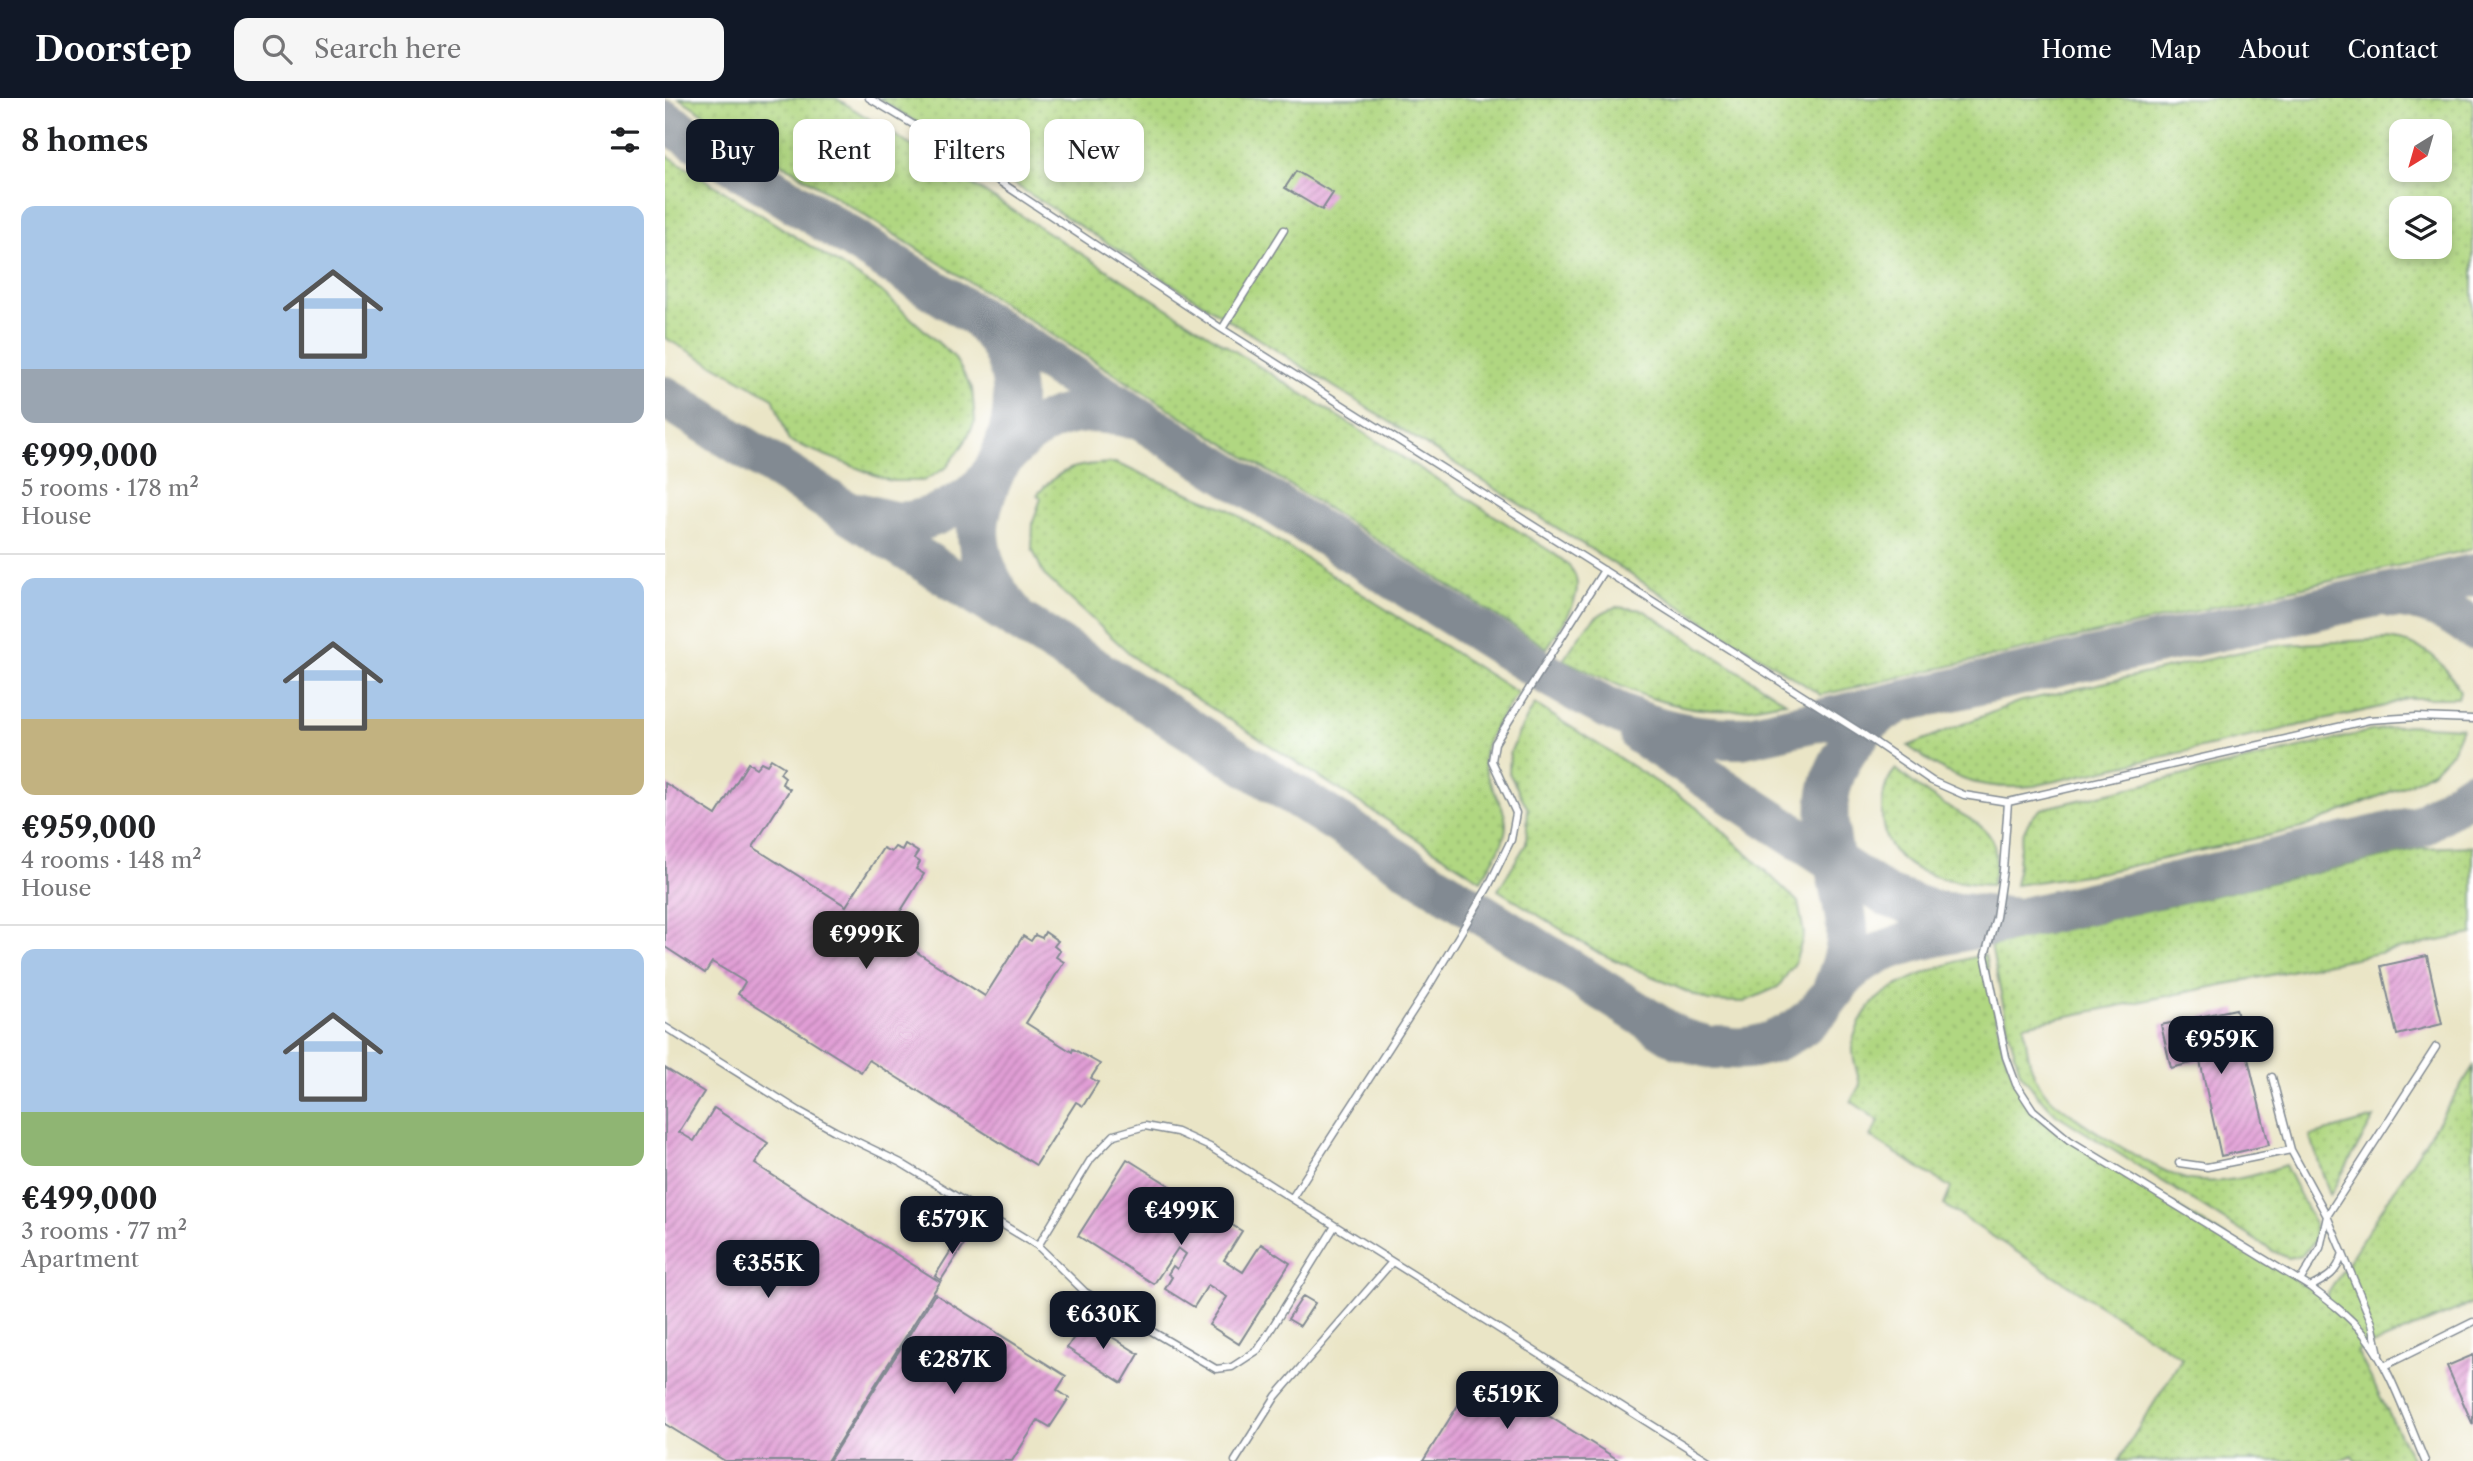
<!DOCTYPE html>
<meta charset="utf-8">
<style>
body{margin:0;font-family:"Libre Caslon Text",serif;background:#f6f6f6;color:#202124;height:100vh;display:flex;flex-direction:column;font-size:26px;white-space:nowrap}
*{box-sizing:border-box;margin:0}
p{font-size:23px;color:#757577}
.icon{flex:none;width:38px;height:38px;fill:none;stroke:currentColor;stroke-width:2;stroke-linecap:round;stroke-linejoin:round}
.map{position:relative;flex:1;overflow:hidden}
.side{display:flex;flex-direction:column;background:#fff;width:665px}
.side>*{flex:none}
.guide{position:absolute;left:21px;top:21px;width:665px;height:63px;display:flex;gap:14px}
.needle{width:46px;rotate:217deg}
.fabs{position:absolute;left:1724px;top:21px;display:grid;gap:14px}
.fabs a{display:grid;place-items:center;width:63px;height:63px;border-radius:14px;background:#fff;box-shadow:0 4px 10px #0003;font-size:35px}
.price{position:absolute;translate:-50% -60px;padding:0 16px;border-radius:14px;background:#111827;color:#fff;font-size:23px;line-height:46px;filter:drop-shadow(0 2px 4px #0008)}
.price::after{content:'';position:absolute;left:50%;top:42px;width:21px;height:16px;margin-left:-10px;background:inherit;clip-path:polygon(0 0,100% 0,50% 100%)}
.price.active{background:#222;color:#fff}
ul{padding:0;list-style:none}
li{display:grid;align-content:center;gap:14px;height:371px;padding:0 21px}
li+li{border-top:2px solid #e0e0e0}
li span{display:grid;place-items:center;height:217px;border-radius:14px;color:#555}
li>.icon{margin-inline-start:auto}
span .icon{width:126px;height:126px;fill:#fffc;stroke-width:1}
li b{font-size:30px}
h2{display:flex;justify-content:space-between;align-items:center;height:84px;padding:0 21px;font-size:30px}
.chip{padding:0 24px;border-radius:14px;background:#fff;box-shadow:0 4px 10px #0003;font-size:24px;line-height:63px}
.chip.active{background:#111827;color:#fff}
header{display:flex;align-items:center;gap:42px;box-sizing:border-box;height:98px;padding:0 35px;background:#111827;color:#fff}
header strong{font-size:33px}
nav{display:flex;gap:38px;margin-inline-start:auto;font-size:24px}
.search{width:490px;height:63px;background:#f6f6f6;display:flex;align-items:center;gap:18px;box-sizing:border-box;padding:0 24px;border-radius:14px;color:#757577;font-size:26px}
main{display:flex;flex:1;min-height:0}
.map>svg:first-child{display:block}
</style>
<header>
<strong>Doorstep</strong>
<div class="search"><svg class="icon" aria-label="search" viewBox="0 0 24 24"><circle cx="10" cy="10" r="6"/><path d="M15 15l6 6"/></svg>Search here</div>
<nav><a>Home</a><a>Map</a><a>About</a><a>Contact</a></nav>
</header>
<main>
<section class="side">
<h2>8 homes<svg class="icon" aria-label="filters" viewBox="0 0 24 24"><path d="M4 7h16M4 17h16"/><circle cx="9" cy="7" r="2"/><circle cx="15" cy="17" r="2"/></svg></h2>
<ul>
<li><span style="background:linear-gradient(#a9c7e8 75%,#9aa5b1 0)"><svg class="icon" aria-label="home" viewBox="0 0 24 24"><path d="M3 11l9-7 9 7M6 9v11h12V9"/></svg></span><div><b>€999,000</b><p>5 rooms · 178 m²</p><p>House</p></div></li>
<li><span style="background:linear-gradient(#a9c7e8 65%,#c2b280 0)"><svg class="icon" aria-label="home" viewBox="0 0 24 24"><path d="M3 11l9-7 9 7M6 9v11h12V9"/></svg></span><div><b>€959,000</b><p>4 rooms · 148 m²</p><p>House</p></div></li>
<li><span style="background:linear-gradient(#a9c7e8 75%,#8fb573 0)"><svg class="icon" aria-label="home" viewBox="0 0 24 24"><path d="M3 11l9-7 9 7M6 9v11h12V9"/></svg></span><div><b>€499,000</b><p>3 rooms · 77 m²</p><p>Apartment</p></div></li>
</ul>
</section>
<div class="map">
<svg width="1808" height="1363" viewBox="0 0 1808 1363">
<defs>
<pattern id="grass-dots" width="8" height="8" patternUnits="userSpaceOnUse" patternTransform="scale(1.75)"><rect width="8" height="8" fill="#b0d781"/><path d="M2 2h.1M6 6h.1" fill="none" stroke="#97b972" stroke-width="1.8" stroke-linecap="round"/></pattern>
<pattern id="building-hatch" width="6" height="6" patternUnits="userSpaceOnUse" patternTransform="scale(1.75)"><rect width="6" height="6" fill="#e19ed5"/><path d="M-1 1l2-2M0 6l6-6M5 7l2-2" fill="none" stroke="#b681b0"/></pattern>
</defs>
<rect width="100%" height="100%" fill="#fff"/>
<filter id="ink" filterUnits="userSpaceOnUse"><feTurbulence type="fractalNoise" baseFrequency=".0143" numOctaves="2"/><feDisplacementMap in="SourceGraphic" scale="14" xChannelSelector="R" yChannelSelector="G"/><feConvolveMatrix kernelMatrix="1 2 1 2 8 2 1 2 1" color-interpolation-filters="sRGB"/></filter>
<filter id="wash" filterUnits="userSpaceOnUse"><feTurbulence type="fractalNoise" baseFrequency=".00686" numOctaves="4" result="noise"/><feDisplacementMap in="SourceGraphic" scale="28" xChannelSelector="R" yChannelSelector="G"/><feGaussianBlur stdDeviation="1.57" result="paint"/><feColorMatrix in="noise" values="0 0 0 0 0 0 0 0 0 0 0 0 0 0 0 0 0 1.4 0 .05"/><feComposite in="paint" operator="in"/></filter>
<g filter="url(#wash)">
<rect width="100%" height="100%" fill="#eae5c6"/>
<path fill="url(#grass-dots)" stroke="#668370" stroke-width="2" fill-rule="evenodd" d="M14 0H171L885 453C894 459 908 468 911 480 917 504 894 531 882 550Z
M213 0H1808V451L1156 597ZM1736 33H1774V72H1736ZM1736 110H1774V149H1736Z
M0 56 216 193 289 259 307 290 310 323 300 344 282 369 258 383H225L124 343 108 300 0 240Z
M450 365 563 411 853 595C841 613 822 634 819 657 817 684 841 703 841 728 840 747 825 766 816 782L474 564 379 477 367 450 368 424 376 400 372 397C396 368 413 366 450 365Z
M951 509 978 512 1121 604C1104 606 1086 611 1068 612 1003 615 955 588 898 562 914 540 924 517 951 509Z
M1722 541C1760 545 1777 561 1795 593L1793 600H1741L1720 608 1369 688C1314 693 1285 681 1243 648L1353 604 1602 548Z
M870 606 1037 713 1133 804 1139 836 1130 865 1113 889 1079 904 1043 903 934 855 833 792 861 746 863 711 844 675 845 655 854 634Z
M1742 627 1797 630 1787 654 1768 673 1744 686 1637 730 1439 774 1350 787C1357 756 1348 734 1376 711L1706 633Z
M1231 671C1245 683 1260 695 1275 704 1315 728 1341 731 1327 787 1282 785 1217 774 1217 716 1217 699 1219 684 1231 671Z
M1808 748V836L1359 927C1362 951 1364 974 1379 993 1396 1015 1498 1078 1525 1082 1558 1087 1590 1078 1620 1067L1650 1127 1649 1144 1637 1157 1623 1160 1608 1153 1391 1016 1373 998 1355 974 1343 930 1326 848 1759 750Z
M1320 857C1330 908 1334 968 1367 1010 1376 1023 1392 1032 1404 1042L1660 1200 1808 969V1205L1692 1253 1748 1363H1690L1687 1357 1673 1363H1453L1517 1260 1279 1107 1286 1090 1205 1039 1214 1023 1186 1003 1195 987C1192 972 1185 954 1189 939 1193 926 1201 911 1211 902 1231 883 1292 861 1320 857Z
M1709 1020 1665 1097 1645 1038Z"/>
<g fill="none" stroke-linecap="round" stroke-linejoin="round">
<path stroke="#828a92" stroke-width="42" d="M0 23 875 572C944 613 994 642 1076 640L1486 547 1808 477
M319 226C350 258 356 304 341 345 332 371 318 393 314 420 309 453 325 488 346 513
M0 299 1013 940 1050 951 1054 948C1088 957 1129 939 1152 914 1166 898 1176 879 1194 866 1230 841 1310 831 1355 821
M193 415C205 418 217 422 230 424 256 427 289 410 310 395 322 385 330 369 341 357 379 317 412 306 467 320
M1726 499C1758 501 1783 511 1808 531
M975 636 1222 798 1270 814 1355 821 1755 728 1808 693
M1168 892C1176 871 1184 851 1182 829 1175 761 1138 705 1189 643 1203 625 1206 619 1228 608"/>
</g>
<g id="blocks">
<path fill="url(#building-hatch)" d="M631 73 668 95 657 112 620 90Z
M106 661 119 669 115 675 120 679 117 686 125 691 88 749 181 808 218 750 226 754 230 749 237 752 240 746 253 754 249 760 255 764 251 771 259 776 222 835 320 898 358 838 366 843 370 837 377 840 380 834 393 843 389 848 395 853 391 859 399 864 361 925 407 954 408 951 435 966 426 980 433 984 418 1008 411 1004 371 1067 204 962 196 974 73 896 80 884 47 864 40 875 0 849V685L51 717 83 665 91 670 96 664 102 667Z
M1762 858 1777 926 1732 937 1716 868Z
M1571 911 1604 1047 1556 1058 1535 963 1506 970 1496 927Z
M0 970 39 994 14 1034 29 1043 49 1010 103 1045 90 1066 275 1184 162 1363H60L0 1326Z
M462 1061 539 1109 531 1121 540 1126 547 1115 577 1133 559 1162 578 1174 596 1146 625 1165 574 1246 544 1227 562 1199 543 1187 529 1209 500 1191 507 1179 503 1176 508 1168 512 1171 521 1156 513 1150 489 1186 413 1138Z
M297 1135 304 1139 276 1182 270 1178Z
M270 1196 401 1278 392 1292 404 1300 385 1329 373 1322 347 1363H164Z
M638 1198 650 1205 635 1228 623 1221Z
M420 1222 474 1256 457 1285 402 1250Z
M1808 1257V1327L1782 1268Z
M814 1274 955 1363H758Z"/>
</g>
</g>
<g filter="url(#ink)">
<use href="#blocks" fill-opacity="0" stroke="#828a92" stroke-width="2"/>
<g fill="none" stroke-linecap="round" stroke-linejoin="round">
<g stroke="#828a92" stroke-width="9">
<path id="service" d="M204 0 254 30 557 231 1195 634 1267 683 1299 697 1343 704 1704 622 1752 619 1808 621
M557 231 619 132
M1343 704 1338 772 1331 819 1320 857 1341 959 1351 986 1368 1012 1404 1042 1645 1189C1664 1203 1683 1217 1698 1235 1725 1268 1743 1324 1760 1363
M0 929 134 1013 170 1033 236 1065 373 1148 426 1061 449 1037 480 1028 512 1034 545 1049 1044 1363
M1607 979 1626 1052 1662 1118 1707 1225 1714 1256
M1514 1065 1542 1069 1626 1052
M627 1100 764 888 823 789 846 742 851 715 827 663 830 645 939 472
M373 1148 420 1194 551 1271 567 1269 593 1252 670 1128
M1635 1183 1655 1150 1662 1118 1771 949
M1645 1189C1663 1180 1672 1175 1678 1155
M1719 1268 1808 1224
M570 1363 611 1298 727 1164"/>
</g>
<use href="#service" stroke="#fff" stroke-width="6"/>
</g>
</g>
</svg>
<div class="fabs">
<a><svg class="needle" viewBox="-14 -14 28 28"><path d="M0-13l5 13h-10z" fill="#e53935"/><path d="M0 13l5-13h-10z" fill="#757577"/></svg></a>
<a><svg class="icon" aria-label="layers" viewBox="0 0 24 24"><path d="M12 4l9 5-9 5-9-5zM3 14l9 5 9-5"/></svg></a>
</div>
<b class="price active" style="left:201px;top:873px">€999K</b>
<b class="price" style="left:1556px;top:978px">€959K</b>
<b class="price" style="left:516px;top:1149px">€499K</b>
<b class="price" style="left:287px;top:1158px">€579K</b>
<b class="price" style="left:103px;top:1202px">€355K</b>
<b class="price" style="left:438px;top:1253px">€630K</b>
<b class="price" style="left:289px;top:1298px">€287K</b>
<b class="price" style="left:842px;top:1333px">€519K</b>
<div class="guide">
<a class="chip active">Buy</a>
<a class="chip">Rent</a>
<a class="chip">Filters</a>
<a class="chip">New</a>
</div>
</div>
</main>
